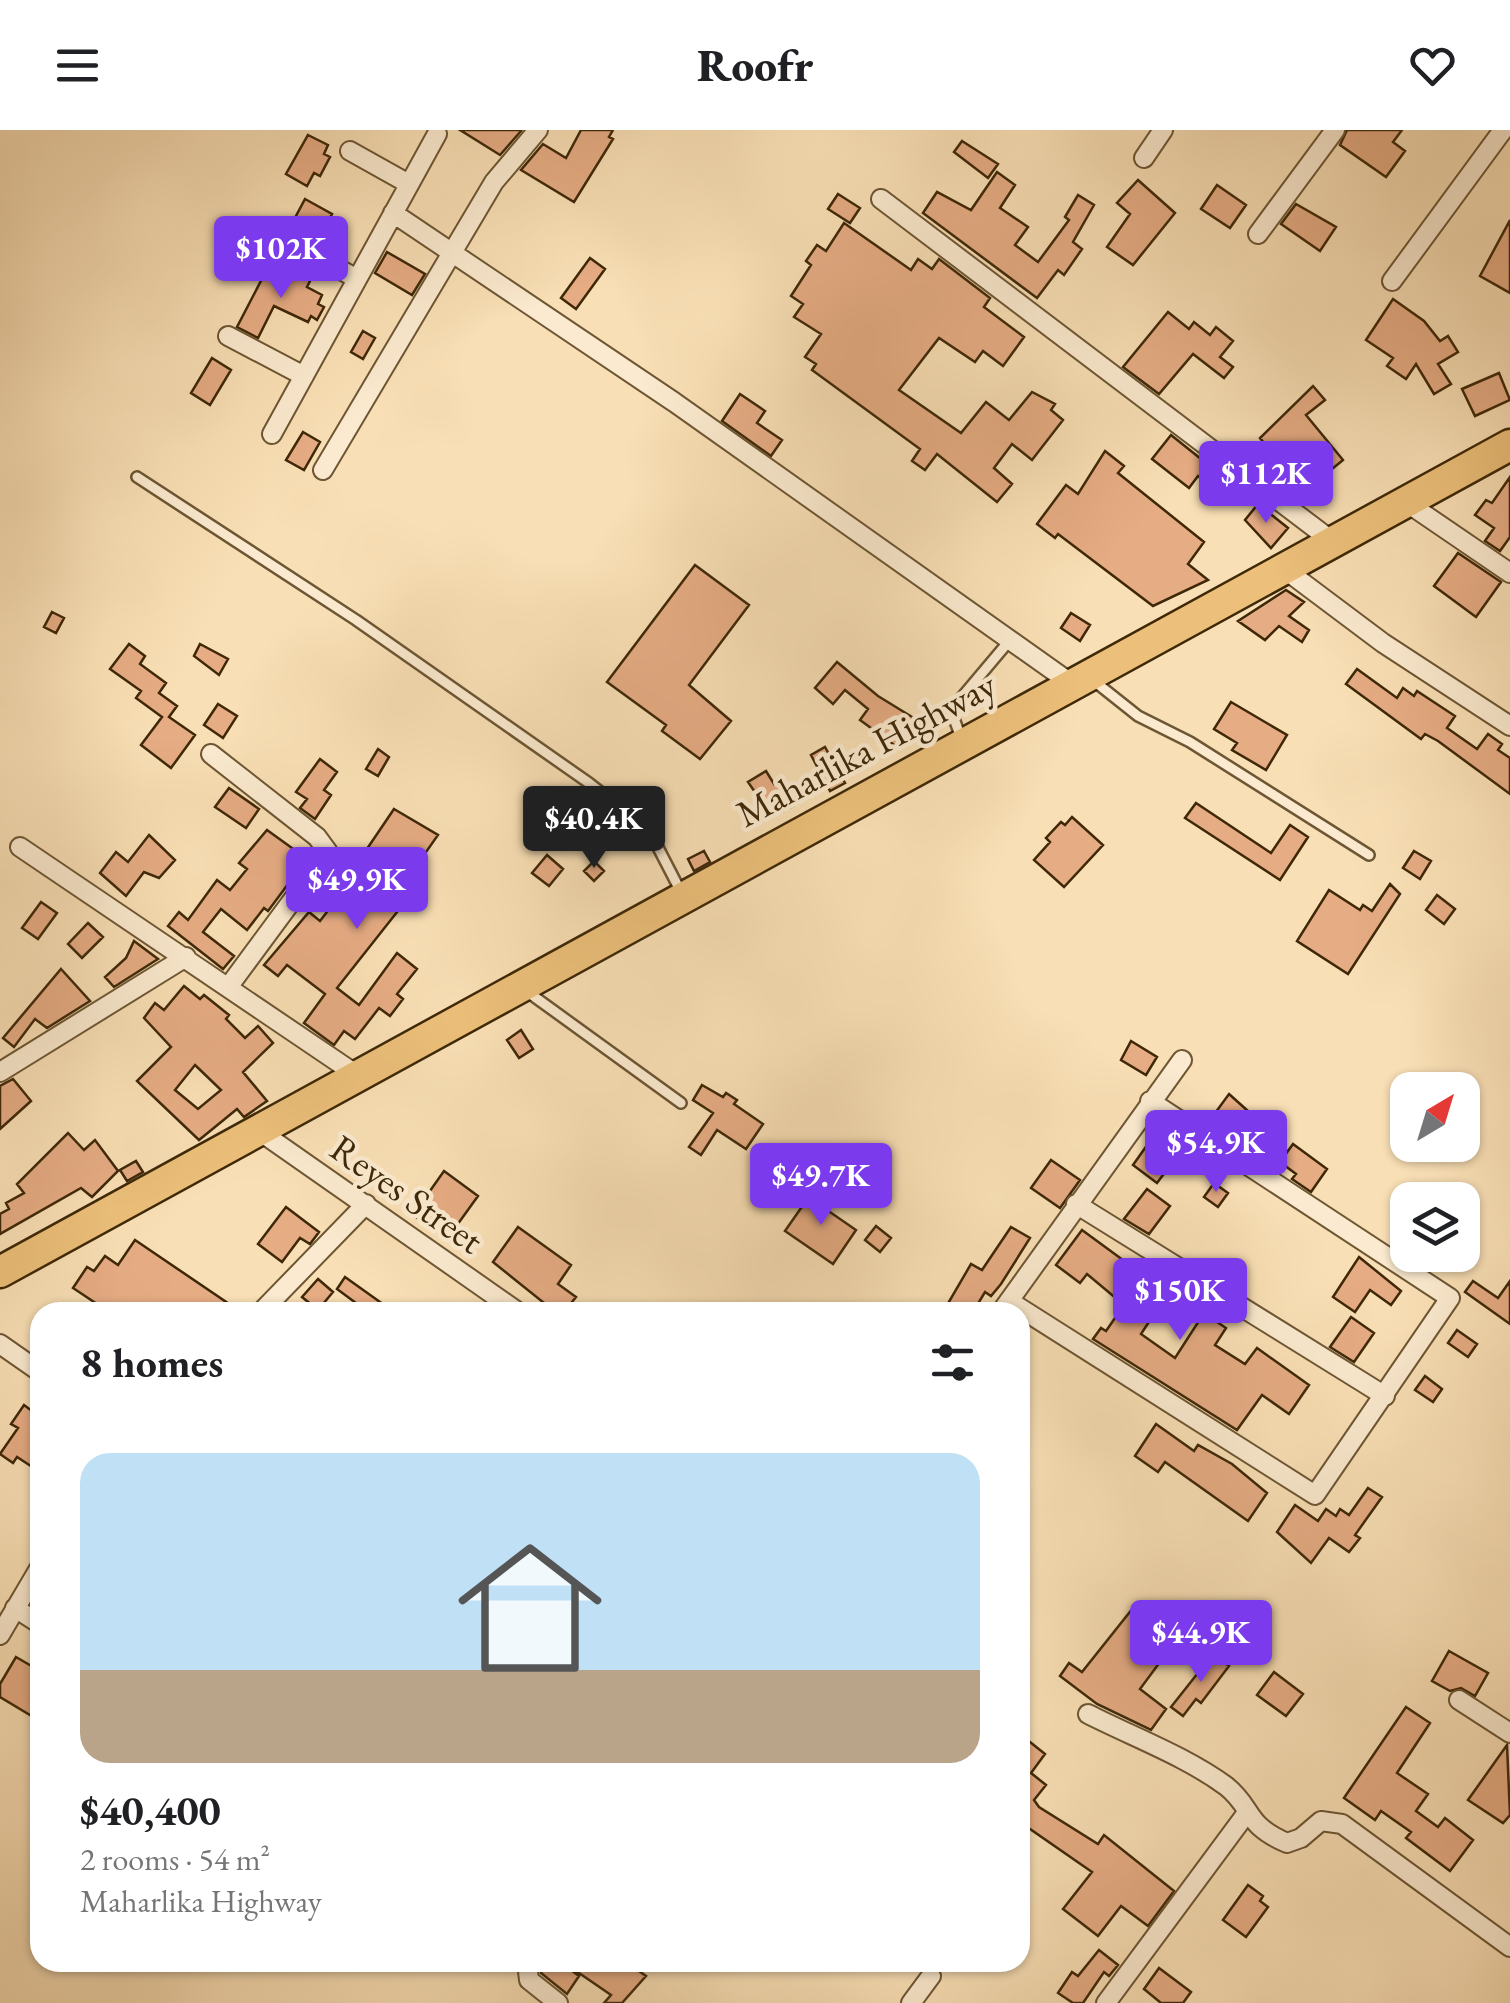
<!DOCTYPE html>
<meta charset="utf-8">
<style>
body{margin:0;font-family:"EB Garamond",serif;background:#f2f2f2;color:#202124;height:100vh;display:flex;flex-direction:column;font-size:38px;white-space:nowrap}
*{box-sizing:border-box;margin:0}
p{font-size:32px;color:#757577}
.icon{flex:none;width:55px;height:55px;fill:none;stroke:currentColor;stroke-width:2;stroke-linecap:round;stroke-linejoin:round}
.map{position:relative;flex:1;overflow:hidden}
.side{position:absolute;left:30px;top:1172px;width:1000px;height:670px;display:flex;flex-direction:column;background:#fff;border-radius:30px;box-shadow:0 2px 8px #0004}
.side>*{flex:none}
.needle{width:65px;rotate:38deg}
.buttons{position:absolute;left:1390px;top:942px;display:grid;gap:20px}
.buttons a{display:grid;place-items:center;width:90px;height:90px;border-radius:20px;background:#fff;box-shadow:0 2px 8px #0004;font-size:50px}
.price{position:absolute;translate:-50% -85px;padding:0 22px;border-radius:10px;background:#7c3aed;color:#fff;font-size:32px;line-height:65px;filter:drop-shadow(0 2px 5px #0008)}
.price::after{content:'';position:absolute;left:50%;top:60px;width:30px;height:22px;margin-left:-15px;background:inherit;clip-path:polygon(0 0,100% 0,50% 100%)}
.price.active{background:#222;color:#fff}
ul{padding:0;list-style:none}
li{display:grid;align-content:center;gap:20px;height:530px;padding:0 50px}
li+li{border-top:2px solid #e0e0e0}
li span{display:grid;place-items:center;height:310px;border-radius:30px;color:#555}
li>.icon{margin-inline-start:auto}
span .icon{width:180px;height:180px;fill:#fffc;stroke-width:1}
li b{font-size:42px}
h2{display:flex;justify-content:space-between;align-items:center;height:120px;padding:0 50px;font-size:42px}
header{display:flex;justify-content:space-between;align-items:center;height:130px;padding:0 50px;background:#fff;font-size:45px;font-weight:800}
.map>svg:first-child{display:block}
</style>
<header><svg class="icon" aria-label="menu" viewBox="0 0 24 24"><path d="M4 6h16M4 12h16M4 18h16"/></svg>Roofr<svg class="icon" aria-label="heart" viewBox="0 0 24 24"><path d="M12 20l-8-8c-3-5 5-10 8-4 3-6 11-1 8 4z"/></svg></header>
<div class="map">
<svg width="1510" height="1873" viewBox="0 0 1510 1873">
<rect width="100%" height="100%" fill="#f9dfb5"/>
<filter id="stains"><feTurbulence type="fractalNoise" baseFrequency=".002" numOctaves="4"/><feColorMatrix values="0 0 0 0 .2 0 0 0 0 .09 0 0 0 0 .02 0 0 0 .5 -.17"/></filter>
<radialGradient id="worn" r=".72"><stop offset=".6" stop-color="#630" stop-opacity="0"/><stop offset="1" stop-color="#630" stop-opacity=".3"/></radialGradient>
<path fill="#e6ac84" stroke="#3e2808" stroke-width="2.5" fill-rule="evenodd" d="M460 0H519L521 1 500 25Z
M581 0H613L609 7 613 9 574 72 521 40 543 14 566 28Z
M1347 0H1402L1393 12 1405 21 1386 47 1340 15Z
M308 5 328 15 324 24 330 27 320 46 314 43 307 56 286 44Z
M962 11 998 34 988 48 954 22Z
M997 42 1015 55 1000 78 1028 97 1015 115 1038 132 1069 90 1065 87 1078 65 1094 75 1073 112 1082 119 1064 145 1058 140 1037 168 923 83 937 62 971 80Z
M1138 50 1175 83 1133 135 1107 117 1130 84 1117 73Z
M1217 55 1246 75 1230 98 1201 79Z
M838 64 860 78 850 93 828 79Z
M305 69 332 84 317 111 304 113 287 103Z
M1296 74 1336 97 1320 121 1281 94Z
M1510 90V163L1480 146Z
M844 93 911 140 918 129 932 139 939 129 990 168 984 177 1024 207 1003 236 983 221 975 232 939 208 899 260 961 303 986 272 1009 290 1032 262 1055 274 1051 280 1063 290 1032 330 1012 314 994 338 1012 354 997 372 937 324 925 340 912 331 920 319 812 240 816 234 805 227 821 204 794 187 803 174 791 166 811 135 806 131 817 115 826 121Z
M387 122 425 144 412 165 375 143Z
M590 128 605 139 576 179 561 168Z
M284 136 310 151 307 157 322 165 318 174 324 177 317 190 311 186 308 192 274 176 258 208 237 197 265 143 277 150Z
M1393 169 1424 191 1440 211 1448 206 1458 222 1438 234 1451 254 1434 264 1416 234 1406 249 1387 236 1393 228 1366 210Z
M1168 182 1189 199 1194 192 1210 205 1216 197 1233 211 1220 227 1233 237 1224 248 1193 224 1159 264 1123 237Z
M363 201 375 208 363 229 351 222Z
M212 228 231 240 210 275 191 263Z
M1499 243 1510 270 1475 286 1462 259Z
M1313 256 1325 270 1306 285 1343 330 1321 348 1317 342 1300 357 1260 308Z
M740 264 765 281 757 293 782 310 771 326 722 291Z
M303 302 320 312 304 340 286 330Z
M1171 305 1236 357 1226 368 1198 346 1189 358 1152 329Z
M1105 321 1124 336 1118 343 1204 412 1188 434 1208 450 1153 476 1058 404 1055 408 1037 394 1066 355 1078 364Z
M1510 347V407L1500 421 1485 411 1494 398 1475 385 1486 370 1492 373Z
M1258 374 1288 398 1271 418 1245 390Z
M1458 423 1501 452 1476 487 1434 456Z
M695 435 749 475 689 555 731 591 700 629 662 601 666 595 607 552Z
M1286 460 1304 472 1289 486 1309 500 1302 512 1279 496 1265 510 1238 491Z
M52 482 64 488 56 503 44 497Z
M1071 483 1090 495 1080 511 1061 498Z
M129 514 145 526 140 534 166 553 159 563 177 576 169 587 195 605 171 638 141 615 162 587 136 568 141 561 110 539Z
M200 514 228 529 219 545 194 526Z
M837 532 878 566 917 590 897 617 860 590 868 579 845 560 833 574 815 558Z
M1357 539 1397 568 1403 558 1414 566 1417 561 1455 586 1447 598 1477 619 1488 604 1502 614 1498 620 1510 628V664L1438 611 1425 604 1421 609 1346 554Z
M1231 572 1287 605 1266 640 1232 620 1237 613 1214 599Z
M218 574 237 586 223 608 204 595Z
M825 617 845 653 830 661 811 625Z
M378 619 389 627 378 646 366 639Z
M320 629 337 642 324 660 331 665 315 689 300 678 307 669 296 662Z
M766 641 774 654 779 651 793 676 780 683 759 668 748 652Z
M229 658 259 679 246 698 215 677Z
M1196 673 1271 723 1290 695 1308 707 1280 750 1185 688Z
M394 679 438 705 396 765 405 772 337 858 359 875 397 823 417 839 397 864 403 869 390 886 379 878 355 909 344 901 334 915 304 893 325 864 287 835 278 846 264 835 309 782 320 791 356 744 352 741Z
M1072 687 1103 715 1064 757 1034 730 1050 712 1046 708 1061 692 1065 695Z
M267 700 303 726 299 731 303 734 268 781 264 778 247 800 221 779 203 802 234 826 223 839 168 796 179 782 188 790 217 750 230 760 247 739 239 733Z
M149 705 175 730 159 748 144 742 126 766 100 743 116 722 128 732Z
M704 721 710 732 694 741 688 729Z
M1414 721 1431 731 1420 749 1403 738Z
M547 725 563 739 549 756 532 743Z
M594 731 604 741 594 751 584 741Z
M1390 754 1400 764 1348 844 1297 811 1329 760 1360 780 1363 775 1372 781Z
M1437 765 1455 779 1444 794 1426 780Z
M41 772 57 783 38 809 22 798Z
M88 793 103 807 82 828 68 814Z
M134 811 158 829 114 857 105 847 126 828Z
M61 839 90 871 47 898 35 889 14 917 3 908Z
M184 856 200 869 204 865 229 885 226 889 245 908 258 896 273 913 243 942 267 971 244 987 237 979 199 1010 137 951 171 917 144 888 155 873 164 880ZM195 935 221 960 198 979 175 960Z
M521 900 533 919 519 928 507 910Z
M1131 911 1157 927 1146 945 1121 930Z
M13 949 31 971 0 999V956Z
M702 955 723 967 726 963 737 970 734 974 763 994 746 1019 717 1000 701 1025 689 1017 713 983 693 970Z
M1229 964 1268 999 1256 1016 1210 990Z
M68 1003 84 1020 95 1010 118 1041 92 1067 81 1058 0 1104V1084L9 1079 6 1073 24 1063 17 1054Z
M1150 1011 1175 1029 1157 1053 1133 1035Z
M1293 1014 1327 1039 1311 1062 1292 1049 1296 1044 1280 1032Z
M1051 1030 1080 1050 1060 1078 1031 1058Z
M136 1031 143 1042 127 1051 120 1040Z
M444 1041 478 1066 447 1109 413 1085Z
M1214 1053 1228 1063 1218 1077 1204 1067Z
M815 1058 834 1071 827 1080 856 1100 833 1134 785 1101Z
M1147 1059 1170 1076 1149 1104 1124 1089Z
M286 1077 319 1102 310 1114 300 1108 282 1132 258 1114Z
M876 1096 891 1108 880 1122 865 1110Z
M518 1097 571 1135 558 1154 576 1167 564 1182 544 1173 493 1132Z
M1011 1097 1030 1108 1001 1154 991 1166 985 1162 973 1182H943L971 1134 982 1140Z
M1082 1100 1168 1163 1141 1204 1175 1228 1204 1183 1226 1198 1215 1215 1245 1234 1257 1218 1309 1255 1289 1284 1262 1265 1237 1300 1093 1209 1101 1198 1106 1201 1124 1175 1087 1144 1080 1153 1056 1135Z
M135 1110 241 1182H109L73 1158 87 1137 94 1141 105 1126 118 1135Z
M1359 1127 1401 1161 1391 1175 1370 1160 1355 1182 1333 1167Z
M345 1147 394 1182H368L337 1159Z
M318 1149 333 1162 318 1180 302 1167Z
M1473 1151 1498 1168 1510 1151V1194L1465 1162Z
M1351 1187 1374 1203 1354 1232 1330 1217Z
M1457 1200 1477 1214 1468 1227 1448 1213Z
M1425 1246 1442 1259 1433 1272 1415 1260Z
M24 1275 40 1287V1342L17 1327 13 1333 0 1324 18 1298 11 1294Z
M1156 1294 1194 1321 1198 1315 1232 1334 1267 1363 1248 1391 1165 1332 1158 1342 1135 1326Z
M1368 1358 1382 1367 1355 1405 1360 1408 1349 1422 1329 1408 1311 1433 1277 1402 1295 1375 1318 1391 1326 1379 1336 1386 1340 1379 1349 1385Z
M1133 1478 1170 1504 1182 1488 1193 1497 1168 1532 1163 1528 1140 1559 1166 1579 1151 1600 1097 1574 1060 1546 1069 1533 1082 1542Z
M1449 1521 1488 1543 1475 1566 1461 1558 1450 1561 1432 1551Z
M1213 1524 1229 1536 1201 1573 1196 1569 1183 1586 1171 1577Z
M16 1527 40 1541V1591L0 1567V1554Z
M1274 1542 1303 1564 1286 1586 1257 1565Z
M1406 1577 1430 1593 1397 1643 1428 1664 1416 1681 1438 1697 1445 1688 1473 1710 1450 1741 1406 1708 1411 1702 1381 1681 1375 1690 1344 1668Z
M1020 1604 1045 1624 1031 1643 1046 1655 1034 1670 1039 1677 1098 1714 1104 1705 1174 1761 1148 1796 1121 1776 1098 1806 1063 1779 1092 1742 1020 1692Z
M1507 1615 1510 1685 1503 1693 1468 1670Z
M1248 1755 1263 1766 1260 1771 1268 1777 1246 1807 1223 1790Z
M1099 1820 1118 1835 1109 1846 1104 1842 1083 1873H1073L1058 1863 1072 1842 1078 1846Z
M547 1832H560L579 1846 567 1864 541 1843Z
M563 1832H626L646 1846 622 1873H604L611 1865Z
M1159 1838 1191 1862 1183 1873H1161L1144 1859Z"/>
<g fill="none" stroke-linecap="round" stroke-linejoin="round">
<g stroke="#6d5633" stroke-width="14">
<path id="service" d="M137 347 356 490 589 653 649 700 681 762
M1094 551 1138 586 1190 612 1369 725
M961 608 951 580 1010 510
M525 860 681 973"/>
</g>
<g stroke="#6d5633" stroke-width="22">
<path id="minor" d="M350 21 409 54
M1144 28 1163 0
M881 69 1332 411
M393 83 674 272 1072 554
M1258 104 1335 0
M311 123 357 149
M1392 151 1503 0
M228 206 304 246
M272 304 437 4
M323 340 494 52 538 0
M1406 372 1510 443
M1283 438 1383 513 1510 596
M211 624 317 707 328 722 229 856
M20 717 357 945
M0 942 186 827
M258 1000 518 1182
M1076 1074 1385 1266
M1009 1171 1315 1365 1450 1168 1150 971
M261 1182 366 1074
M1001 1182 1182 930
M0 1214 40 1242
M15 1478 40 1494
M0 1505 40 1437
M1459 1570 1510 1603
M1088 1584C1133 1607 1185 1626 1226 1656 1254 1678 1243 1694 1287 1713L1301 1708 1321 1691 1342 1694 1510 1817
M527 1832 529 1850 558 1873
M911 1873 931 1846
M1106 1873 1246 1684"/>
</g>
<g stroke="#3e2808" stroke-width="35">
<path id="trunk" d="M0 1142 1510 315"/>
</g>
<use href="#service" stroke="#fbeacf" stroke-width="9"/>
<use href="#minor" stroke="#fbeacf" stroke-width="18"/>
<use href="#trunk" stroke="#ecc07a" stroke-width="30"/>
</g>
<g text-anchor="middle" stroke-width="9" stroke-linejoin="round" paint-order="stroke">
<g font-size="38" fill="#3e2808" stroke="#fbeacf">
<text transform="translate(866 619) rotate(-28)" y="13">Maharlika Highway</text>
<text transform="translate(407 1064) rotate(35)" y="13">Reyes Street</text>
</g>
</g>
<rect width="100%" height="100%" filter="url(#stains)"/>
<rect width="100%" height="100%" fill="url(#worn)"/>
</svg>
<div class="buttons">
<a><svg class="needle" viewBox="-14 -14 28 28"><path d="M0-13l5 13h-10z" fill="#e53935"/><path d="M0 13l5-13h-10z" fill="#757577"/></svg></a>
<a><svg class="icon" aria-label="layers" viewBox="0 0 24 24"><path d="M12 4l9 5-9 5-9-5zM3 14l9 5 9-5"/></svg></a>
</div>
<b class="price" style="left:281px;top:171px">$102K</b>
<b class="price" style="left:1266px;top:396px">$112K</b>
<b class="price active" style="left:594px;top:741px">$40.4K</b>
<b class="price" style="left:357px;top:802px">$49.9K</b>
<b class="price" style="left:1216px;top:1065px">$54.9K</b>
<b class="price" style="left:821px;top:1098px">$49.7K</b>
<b class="price" style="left:1180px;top:1213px">$150K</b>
<b class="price" style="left:1201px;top:1555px">$44.9K</b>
<section class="side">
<h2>8 homes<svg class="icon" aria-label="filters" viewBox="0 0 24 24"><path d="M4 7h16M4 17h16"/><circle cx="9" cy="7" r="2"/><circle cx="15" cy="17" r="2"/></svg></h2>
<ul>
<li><span style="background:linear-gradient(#bfe0f5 70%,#b9a48a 0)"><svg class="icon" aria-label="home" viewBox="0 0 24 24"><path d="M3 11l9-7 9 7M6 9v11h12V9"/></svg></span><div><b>$40,400</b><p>2 rooms · 54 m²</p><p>Maharlika Highway</p></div></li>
</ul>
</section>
</div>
